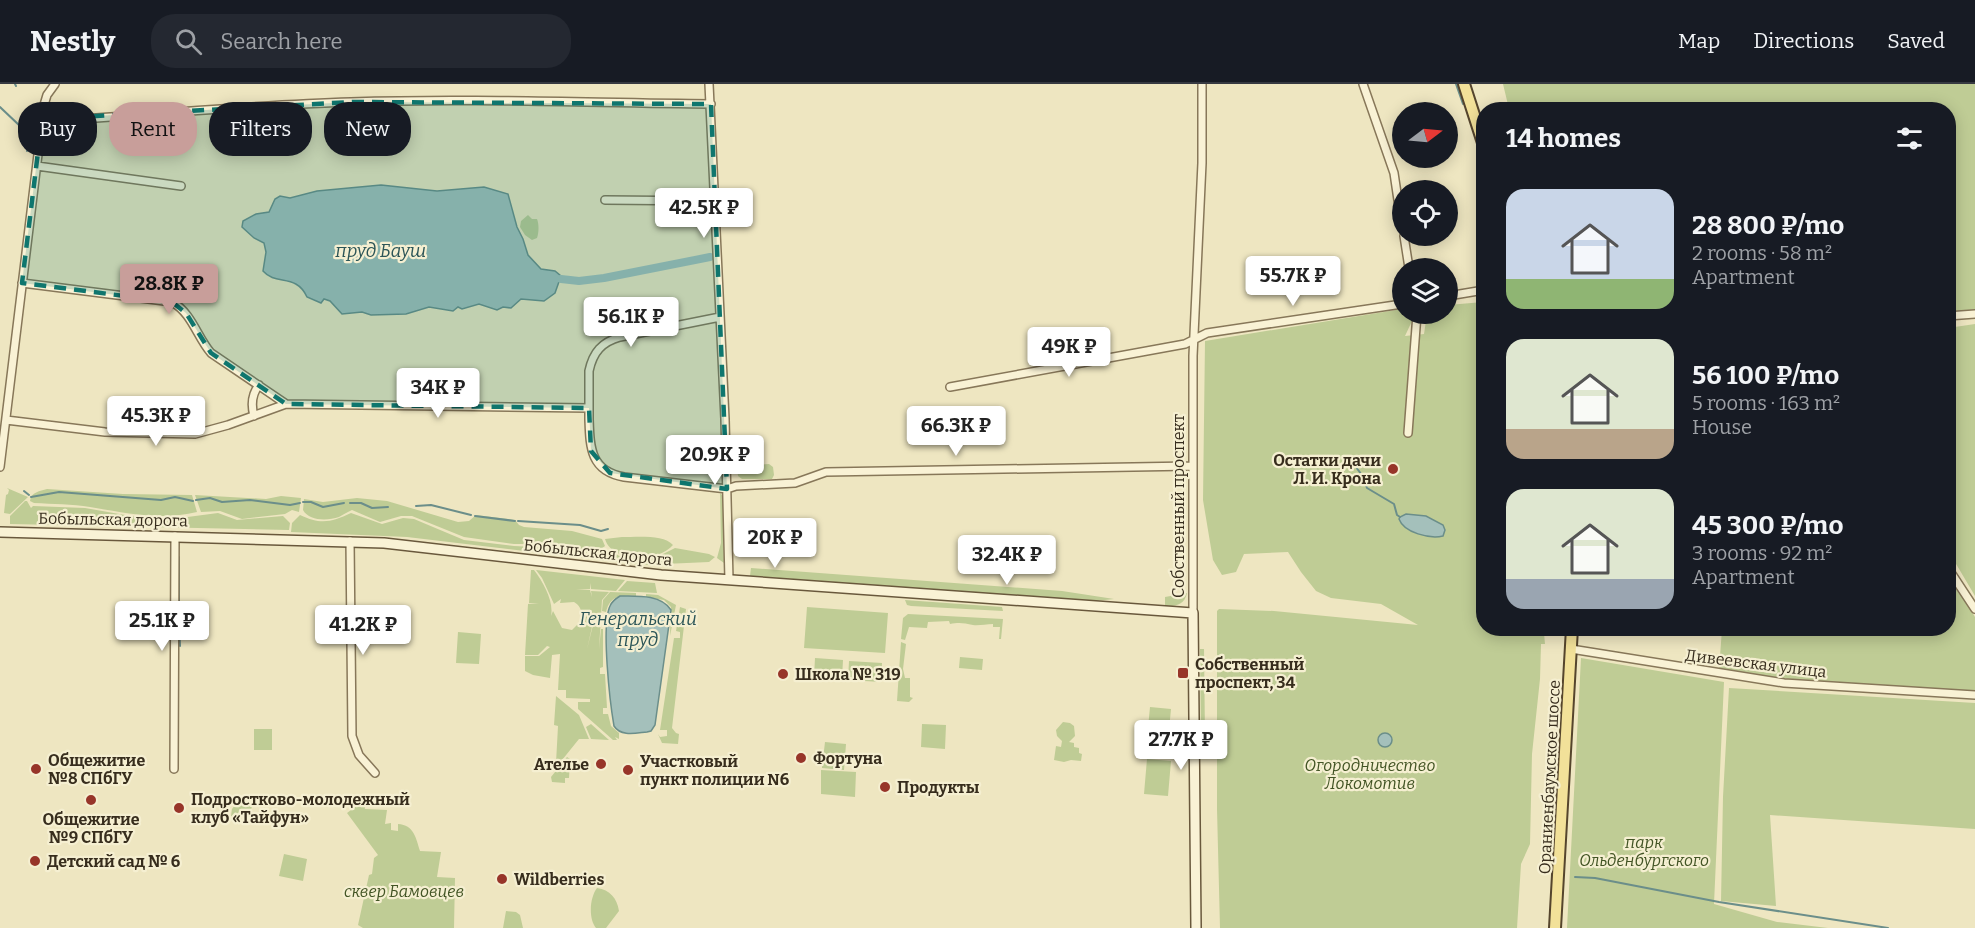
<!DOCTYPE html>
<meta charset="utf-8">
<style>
body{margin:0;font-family:Bitter,serif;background:#242831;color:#f1f3f6;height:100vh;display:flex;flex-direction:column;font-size:22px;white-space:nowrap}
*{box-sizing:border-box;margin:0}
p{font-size:20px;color:#9ea1a6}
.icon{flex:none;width:33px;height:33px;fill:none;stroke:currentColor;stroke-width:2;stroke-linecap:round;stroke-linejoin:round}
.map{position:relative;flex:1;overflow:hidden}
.panel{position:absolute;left:1476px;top:18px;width:480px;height:534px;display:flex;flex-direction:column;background:#171b24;border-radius:24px;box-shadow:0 3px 15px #0003}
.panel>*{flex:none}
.hud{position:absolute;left:18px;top:18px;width:570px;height:54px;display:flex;gap:12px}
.needle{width:39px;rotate:74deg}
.tools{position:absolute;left:1392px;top:18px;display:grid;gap:12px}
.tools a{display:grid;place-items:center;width:66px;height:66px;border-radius:50%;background:#171b24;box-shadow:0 3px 15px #0003;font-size:30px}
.price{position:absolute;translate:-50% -51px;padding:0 14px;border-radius:6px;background:#fff;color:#222;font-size:20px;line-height:39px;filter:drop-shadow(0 2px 3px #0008)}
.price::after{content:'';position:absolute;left:50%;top:36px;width:18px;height:14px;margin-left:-9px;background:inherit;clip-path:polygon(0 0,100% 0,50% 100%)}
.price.current{background:#c89e9a;color:#111}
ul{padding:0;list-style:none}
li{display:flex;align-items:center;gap:18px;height:150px;padding:0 30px}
li span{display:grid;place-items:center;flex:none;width:168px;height:120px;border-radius:18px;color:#555}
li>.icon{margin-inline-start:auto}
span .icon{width:72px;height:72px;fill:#fffc;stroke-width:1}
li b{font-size:26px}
h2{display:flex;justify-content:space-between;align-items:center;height:72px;padding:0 30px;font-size:26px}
.tag{padding:0 21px;border-radius:24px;background:#171b24;box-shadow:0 3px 15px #0003;font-size:21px;line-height:54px}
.tag.current{background:#c89e9a;color:#111}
header{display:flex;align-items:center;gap:36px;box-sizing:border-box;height:84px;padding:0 30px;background:#171b24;border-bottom:2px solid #363941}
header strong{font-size:28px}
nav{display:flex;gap:33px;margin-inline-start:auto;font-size:21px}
.search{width:420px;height:54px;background:#242831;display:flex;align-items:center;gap:15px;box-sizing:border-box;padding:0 21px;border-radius:24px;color:#9ea1a6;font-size:22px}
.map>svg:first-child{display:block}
</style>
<header>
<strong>Nestly</strong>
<div class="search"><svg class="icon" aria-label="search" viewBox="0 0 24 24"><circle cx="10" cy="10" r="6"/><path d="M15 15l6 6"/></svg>Search here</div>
<nav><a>Map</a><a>Directions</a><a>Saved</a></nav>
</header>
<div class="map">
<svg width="1975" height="844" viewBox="0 0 1975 844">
<rect width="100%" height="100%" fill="#eee6c1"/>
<path fill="#bfcc95" d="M1503 0H1975V227L1949 229 1948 26 1509 25Z
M528 131 532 135H537C539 140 539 148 537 154L532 156 525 151 520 143 521 137Z
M1483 218 1484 544 1526 545 1544 549 1545 560H1541L1540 595 1532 670 1530 760 1521 780 1517 844H1220L1217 725V527L1219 525 1274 527 1418 541 1381 520 1331 514 1316 507 1301 488 1288 468 1244 470 1236 488 1222 491 1213 476 1203 416 1205 257 1402 225V230H1410L1412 237 1405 252 1424 250 1427 230H1448V221Z
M1975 240V512L1949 468 1948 244Z
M743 362H747L749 365V375L752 381 769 380 773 383 774 391 772 395H742L738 392 735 371 737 365Z
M7 404 28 413 10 430 4 429 6 411 8 410 9 406Z
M47 405 123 410 192 411 197 428C161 437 126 429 90 423 72 420 53 420 34 419L30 417C31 408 40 407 47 405Z
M720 409 723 412 724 479 717 474 721 459Z
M195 411 266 415 281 412 301 414 299 428 292 426 285 430 242 435 220 427 201 428Z
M357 414 387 417 458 438 469 437 476 431 515 436 519 441 524 443 572 447 602 455 605 462 597 468 581 469 533 460H514L464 453 412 432H401L380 438 352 426C347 428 343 431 339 433 327 437 309 437 303 426L304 415 323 418Z
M25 417H27L31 424 33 422 85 424 148 435 180 434 218 429 237 436 283 432 290 439 289 446 10 440V432Z
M351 429 382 440 403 434 414 435 464 456 514 462 535 463 577 470H597L609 466 621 473 641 475 661 471 675 464 709 470 715 473 709 478 642 481 407 453 291 448 292 439 300 431C321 441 332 438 351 429Z
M622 453C636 453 664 450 673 461 659 478 612 479 605 455Z
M751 484 1062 507 1114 515 1096 517 750 492Z
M531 486H534C544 499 554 518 551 532L553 527 562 544 572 546 580 538 592 543 587 565 593 541 581 537C583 529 581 522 574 518L560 519 561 515 554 520 542 494 536 486 625 496 616 507 591 505V499L590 505 576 506H590L592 513 591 507 609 508 602 516 599 565 601 545H603V583L600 584V590H605L607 624H603V630H608L611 642 619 649V655L615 653 617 656H613L578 625V618H590V615L566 614V606H558L560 570 552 571 550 594 533 591 525 587V572H539L550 563 547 562 538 571H525L528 520 539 519H529Z
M1949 491 1975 533V608L1779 594 1719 586 1722 545 1948 544Z
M627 497 655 499 657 509 618 507Z
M610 508 636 509V512C621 511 610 511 606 528L602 527 603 516Z
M1187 509C1185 520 1176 523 1165 522V513Z
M646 510 658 511 676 521 670 552 671 523 664 516 646 513Z
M905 516 1002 523 1003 527 911 522 907 521Z
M680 523 686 525 672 644 676 649 679 650 678 660 662 659 658 650 660 653 667 652V646H660L674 554H680V548L676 547Z
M807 523 888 529 885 569 804 564Z
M908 530 1003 535 1001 555H999L1000 543H993V540C986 540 978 542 973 541 964 539 959 538 950 540L949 537 928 538 927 544 909 543 905 556 901 555 903 534Z
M458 548 481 550 479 580 456 579Z
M901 558 906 560 903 585 905 594H910V613L913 614 909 618 897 617Z
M1200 565H1204L1205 653H1201Z
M960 573 983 575 982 586 959 584Z
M815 574 843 576 842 594 814 593Z
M1581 574 1724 598 1714 820 1777 838 1828 844H1567Z
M849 577 882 579 881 598 848 596Z
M1729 604 1975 619V745L1770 731 1776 822 1721 817 1723 713Z
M556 612 579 631 589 655H579L554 686H551L552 679H556L558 642 554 641Z
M1150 623 1171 625 1169 646 1148 644Z
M1063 638 1070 639 1074 642 1075 652 1069 658 1074 659V663L1079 664V669L1082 670 1081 677 1071 676 1064 678 1054 676 1056 662 1061 663 1062 657 1057 652 1056 646Z
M591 640 609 656 591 655 586 643Z
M922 640 946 641 945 665 921 663Z
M254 645H272V666H254Z
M825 658 846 660 844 686 822 684Z
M567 673 570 675 569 694H565V699L552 698 551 693Z
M1147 675 1171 677 1168 712 1144 710Z
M821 686 856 688 855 713 821 710Z
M363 717 365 725 387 726 385 740 391 739V746L398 747V740C414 741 416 754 420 767L441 768 437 793 455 794 454 844H363L358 841 369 791 372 790 374 774 378 771 347 729Z
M235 721H251L252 724 234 735 231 732 232 725Z
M284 770 307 775 303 797 279 792Z
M597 804C610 806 617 814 619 827L606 844H596C588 834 590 813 597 804Z
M506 827 516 828 520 831 523 844H503Z"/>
<path fill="#a4c0bb" stroke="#6b8e8a" stroke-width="1.5" d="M381 101 437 107 484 103 508 110 517 143 523 155 528 171 541 185 555 187 561 192 555 209 544 217 521 215 511 224 503 223 497 226 479 220 462 225 458 223 453 227 429 223 406 230 371 231 362 228 342 230 330 217 324 215 321 219 307 213C296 189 276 202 263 187L266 168 264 159 254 154 242 143 243 137 256 130 269 128 275 115 280 112 290 114 317 107Z
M1406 430 1426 432 1443 441 1445 446 1443 452C1430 455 1404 449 1399 435L1400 433Z
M620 512C636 512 661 510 671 526L655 641 651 647 647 648C636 649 621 653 614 642 610 619 601 541 610 522 612 517 615 515 620 512Z
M1378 656a7 7 0 1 1 14 0a7 7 0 1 1-14 0Z"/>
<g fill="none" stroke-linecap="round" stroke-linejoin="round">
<path stroke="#6b8e8a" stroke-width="2" d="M15 0 16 2
M1456 0 1463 20
M0 23 20 42 29 46 27 67
M1352 378 1362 391 1367 404 1394 420 1397 431 1400 433
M24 407 29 411
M31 413 59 408 161 416 175 413 193 417
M196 416 210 414 222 418 250 416 290 421 300 419
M303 418H311L323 423 344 419
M350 419H361L372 424 388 423
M416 422 431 421 471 431
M475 432 515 437
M518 437 580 441 601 447 608 445
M179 473V533
M179 540 180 562
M1575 793 1595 794 1719 818 1888 844"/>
<path stroke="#a4c0bb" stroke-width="8" d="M561 195 579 197 604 194 710 173"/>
<g stroke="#877759" stroke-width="10">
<path id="street" d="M709 0 725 335 729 496
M1363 0 1394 89 1402 143
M42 35 55 37C154 30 252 21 351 18 471 14 591 19 711 20
M37 82 181 102
M605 116 715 117
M1404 152 1409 184
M22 199 172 218C192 229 197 253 211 269L286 320
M1448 212 1484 206
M1948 232 1975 230
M720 233 620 253C602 258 593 268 589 287 589 303 589 319 589 335 590 363 590 387 624 393L727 405 736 402 795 399 826 388 1192 382
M950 303 1185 260 1207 249 1402 220
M254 332C251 321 251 311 259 301
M6 336 105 348 195 350 228 341 286 320 589 324
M1408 349 1417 230
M0 383 44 21 47 11 55 0
M350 457 352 652 359 671 375 689
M1948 484 1975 525
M1193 529V272L1202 79V0
M1571 565 1784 599 1975 611
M174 685 175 452"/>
</g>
<g stroke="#69583c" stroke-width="12">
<path id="secondary" d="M0 448 384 459 661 491 1193 529 1196 844"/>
</g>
<g stroke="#55452d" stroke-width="14">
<path id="primary" d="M1464 0 1484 62
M1555 844 1572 544"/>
</g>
<use href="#street" stroke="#f9f2d5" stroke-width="7"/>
<use href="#secondary" stroke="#f9f2d5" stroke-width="9"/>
<use href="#primary" stroke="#f2e199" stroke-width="10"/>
</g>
<path fill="#0f766e" fill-opacity="0.2" stroke="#0f766e" stroke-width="4.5" stroke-dasharray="12 8" stroke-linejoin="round" d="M352 18 711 20 727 405 610 389 591 367 589 324 286 320 211 269 186 229 172 218 22 199 42 35Z"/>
<g fill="#973529" stroke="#f5efd1" stroke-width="2">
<circle cx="1393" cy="385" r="6"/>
<rect x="1177" y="583" width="12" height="12" rx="3"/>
<circle cx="783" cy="590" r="6"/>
<circle cx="801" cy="674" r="6"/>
<circle cx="601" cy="680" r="6"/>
<circle cx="36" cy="685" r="6"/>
<circle cx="628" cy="686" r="6"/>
<circle cx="885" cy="703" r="6"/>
<circle cx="91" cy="716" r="6"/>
<circle cx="179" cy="724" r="6"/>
<circle cx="35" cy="777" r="6"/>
<circle cx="502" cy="795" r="6"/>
</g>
<g text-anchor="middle" stroke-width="4.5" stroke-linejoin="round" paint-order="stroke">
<g font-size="16" font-weight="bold" fill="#372d1d" stroke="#f5efd1" text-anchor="start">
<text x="1381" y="382" text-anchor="end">Остатки дачи<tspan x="1381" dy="18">Л. И. Крона</tspan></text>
<text x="1195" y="586">Собственный<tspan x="1195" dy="18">проспект, 34</tspan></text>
<text x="795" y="596">Школа № 319</text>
<text x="813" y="680">Фортуна</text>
<text x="48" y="682">Общежитие<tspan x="48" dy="18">№8 СПбГУ</tspan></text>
<text x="640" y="683">Участковый<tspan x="640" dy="18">пункт полиции N6</tspan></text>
<text x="589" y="686" text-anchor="end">Ателье</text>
<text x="897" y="709">Продукты</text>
<text x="191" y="721">Подростково-молодежный<tspan x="191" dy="18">клуб «Тайфун»</tspan></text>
<text x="91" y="741" text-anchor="middle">Общежитие<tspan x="91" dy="18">№9 СПбГУ</tspan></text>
<text x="47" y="783">Детский сад № 6</text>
<text x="514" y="801">Wildberries</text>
</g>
<g font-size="16" fill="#372d1d" stroke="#f5efd1">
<text transform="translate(1178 422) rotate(-90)" y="6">Собственный проспект</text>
<text transform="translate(113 435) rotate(1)" y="6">Бобыльская дорога</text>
<text transform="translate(598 468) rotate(6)" y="6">Бобыльская дорога</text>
<text transform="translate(1756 579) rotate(7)" y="6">Дивеевская улица</text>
<text transform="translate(1549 693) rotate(-87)" y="6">Ораниенбаумское шоссе</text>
</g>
<g font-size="16" font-style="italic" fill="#425424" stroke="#f5efd1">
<text x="1370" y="687">Огородничество<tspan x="1370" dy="18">Локомотив</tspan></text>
<text x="1644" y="764">парк<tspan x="1644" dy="18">Ольденбургского</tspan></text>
<text x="404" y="813">сквер Бамовцев</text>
</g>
<g font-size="18" font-style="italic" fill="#2c5557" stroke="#f5efd1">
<text x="381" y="173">пруд Бауш</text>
<text x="638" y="541">Генеральский<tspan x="638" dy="21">пруд</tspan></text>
</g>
</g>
</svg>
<div class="tools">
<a><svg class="needle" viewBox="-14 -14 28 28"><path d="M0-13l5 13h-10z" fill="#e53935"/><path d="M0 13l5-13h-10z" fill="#9ea1a6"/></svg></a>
<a><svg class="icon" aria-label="locate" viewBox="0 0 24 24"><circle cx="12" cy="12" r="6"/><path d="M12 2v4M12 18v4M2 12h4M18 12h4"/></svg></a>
<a><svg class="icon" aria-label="layers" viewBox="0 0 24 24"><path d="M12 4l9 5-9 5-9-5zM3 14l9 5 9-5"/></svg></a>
</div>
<b class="price" style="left:704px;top:155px">42.5K ₽</b>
<b class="price" style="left:1293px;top:223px">55.7K ₽</b>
<b class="price current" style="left:169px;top:231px">28.8K ₽</b>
<b class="price" style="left:631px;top:264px">56.1K ₽</b>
<b class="price" style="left:1069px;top:294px">49K ₽</b>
<b class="price" style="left:438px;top:335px">34K ₽</b>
<b class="price" style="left:156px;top:363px">45.3K ₽</b>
<b class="price" style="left:956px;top:373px">66.3K ₽</b>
<b class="price" style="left:715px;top:402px">20.9K ₽</b>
<b class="price" style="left:775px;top:485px">20K ₽</b>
<b class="price" style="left:1007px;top:502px">32.4K ₽</b>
<b class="price" style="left:162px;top:568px">25.1K ₽</b>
<b class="price" style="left:363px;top:572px">41.2K ₽</b>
<b class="price" style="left:1181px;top:687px">27.7K ₽</b>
<div class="hud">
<a class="tag">Buy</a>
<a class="tag current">Rent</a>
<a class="tag">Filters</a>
<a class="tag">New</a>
</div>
<section class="panel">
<h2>14 homes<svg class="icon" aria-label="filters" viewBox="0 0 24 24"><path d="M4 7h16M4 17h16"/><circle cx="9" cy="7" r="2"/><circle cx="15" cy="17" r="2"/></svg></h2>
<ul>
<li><span style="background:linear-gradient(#c9d6e8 75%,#8fb573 0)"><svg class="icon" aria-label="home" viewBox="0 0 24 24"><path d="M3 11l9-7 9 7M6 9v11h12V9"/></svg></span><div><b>28 800 ₽/mo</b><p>2 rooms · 58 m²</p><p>Apartment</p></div></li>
<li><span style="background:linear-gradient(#dfe7d0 75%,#b9a48a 0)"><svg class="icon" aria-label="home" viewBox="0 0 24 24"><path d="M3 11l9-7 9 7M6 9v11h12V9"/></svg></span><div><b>56 100 ₽/mo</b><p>5 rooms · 163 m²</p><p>House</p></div></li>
<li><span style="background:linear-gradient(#dfe7d0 75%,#9aa5b1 0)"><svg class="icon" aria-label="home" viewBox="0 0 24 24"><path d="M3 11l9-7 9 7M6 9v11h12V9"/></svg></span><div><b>45 300 ₽/mo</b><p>3 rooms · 92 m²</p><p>Apartment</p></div></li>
</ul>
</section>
</div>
